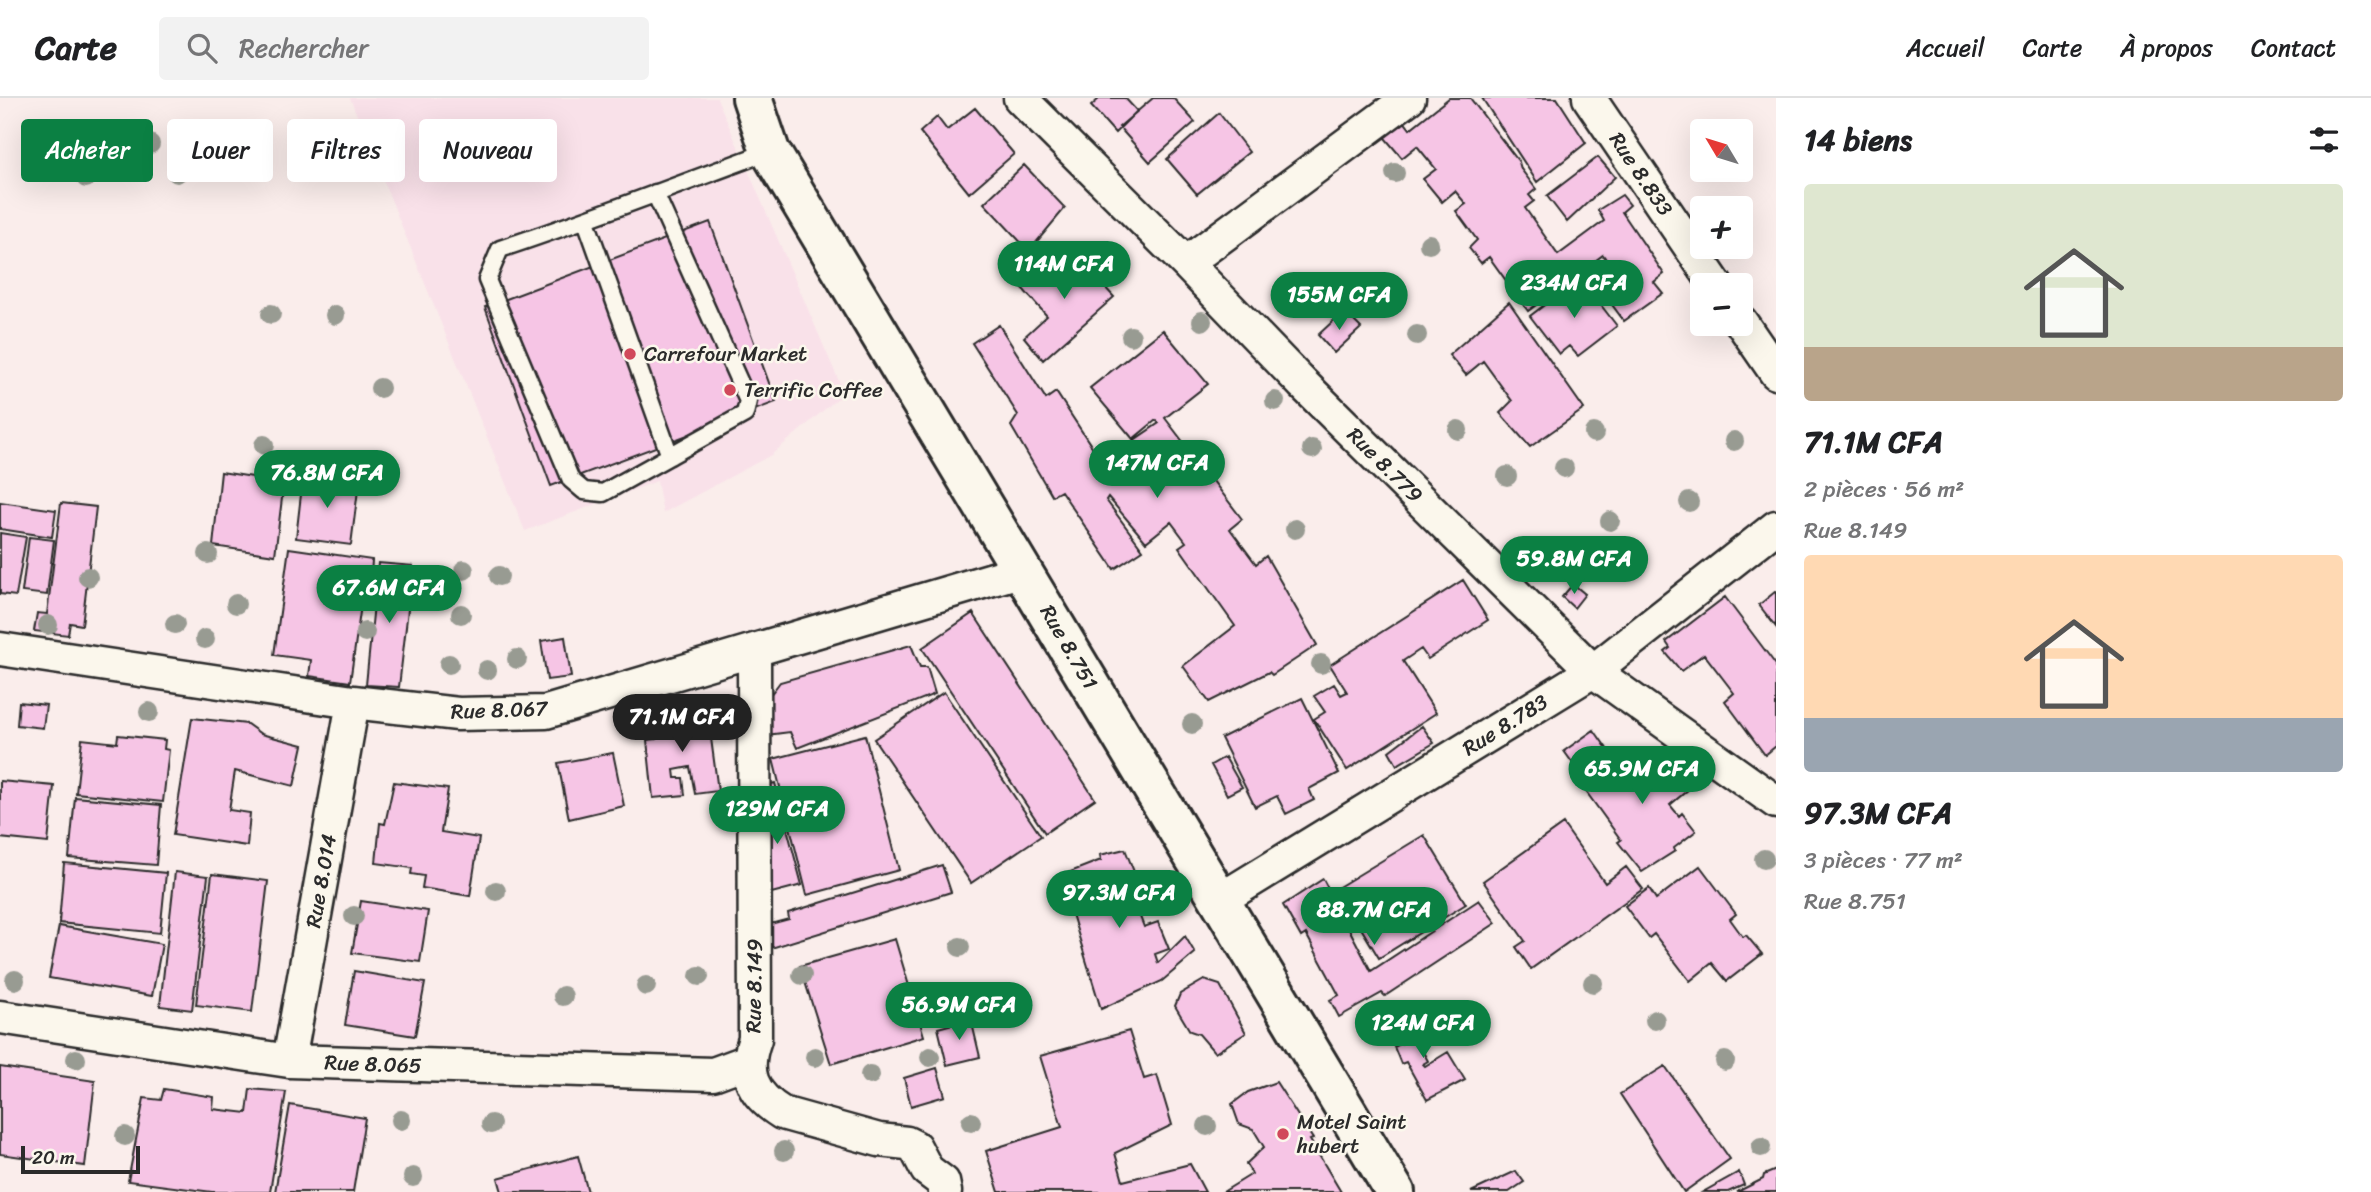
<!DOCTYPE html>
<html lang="fr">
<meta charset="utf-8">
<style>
body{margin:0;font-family:Sriracha,sans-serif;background:#f2f2f2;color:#202124;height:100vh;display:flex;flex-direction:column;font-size:26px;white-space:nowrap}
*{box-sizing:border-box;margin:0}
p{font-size:23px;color:#757577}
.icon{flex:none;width:38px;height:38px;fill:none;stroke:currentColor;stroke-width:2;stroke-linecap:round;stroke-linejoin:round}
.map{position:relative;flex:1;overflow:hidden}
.details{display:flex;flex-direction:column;background:#fff;width:595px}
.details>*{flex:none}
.banner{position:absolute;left:21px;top:21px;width:665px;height:63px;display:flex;gap:14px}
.needle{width:46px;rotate:308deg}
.tools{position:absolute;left:1690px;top:21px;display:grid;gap:14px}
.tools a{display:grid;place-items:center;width:63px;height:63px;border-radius:7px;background:#fff;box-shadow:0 7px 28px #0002;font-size:35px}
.scale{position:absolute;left:21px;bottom:18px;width:119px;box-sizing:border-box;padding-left:7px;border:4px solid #2b2b2b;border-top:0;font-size:19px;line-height:24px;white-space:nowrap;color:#2b2b2b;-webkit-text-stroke:5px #fbf7ec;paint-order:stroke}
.price{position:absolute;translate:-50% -60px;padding:0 16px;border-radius:24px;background:#0b8043;color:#fff;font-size:23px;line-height:46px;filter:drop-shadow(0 2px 4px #0008)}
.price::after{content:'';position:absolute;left:50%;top:42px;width:21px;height:16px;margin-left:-10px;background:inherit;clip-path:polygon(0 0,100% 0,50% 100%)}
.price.on{background:#222;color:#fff}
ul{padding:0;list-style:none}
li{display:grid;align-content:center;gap:14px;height:371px;padding:0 28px}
li span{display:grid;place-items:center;height:217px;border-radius:7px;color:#555}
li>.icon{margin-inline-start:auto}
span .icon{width:126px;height:126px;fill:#fffc;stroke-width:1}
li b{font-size:30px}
h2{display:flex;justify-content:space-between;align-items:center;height:84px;padding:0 28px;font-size:30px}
.tag{padding:0 24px;border-radius:7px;background:#fff;box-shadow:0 7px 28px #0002;font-size:24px;line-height:63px}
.tag.on{background:#0b8043;color:#fff}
header{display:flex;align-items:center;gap:42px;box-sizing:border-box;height:98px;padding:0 35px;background:#fff;border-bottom:2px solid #e0e0e0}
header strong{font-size:33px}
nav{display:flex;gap:38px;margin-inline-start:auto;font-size:24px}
.search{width:490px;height:63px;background:#f2f2f2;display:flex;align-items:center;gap:18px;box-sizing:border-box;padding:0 24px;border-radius:7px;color:#757577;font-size:26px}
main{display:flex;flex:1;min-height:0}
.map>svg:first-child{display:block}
</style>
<header>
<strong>Carte</strong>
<div class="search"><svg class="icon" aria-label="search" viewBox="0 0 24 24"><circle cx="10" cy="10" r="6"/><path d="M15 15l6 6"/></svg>Rechercher</div>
<nav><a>Accueil</a><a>Carte</a><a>À propos</a><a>Contact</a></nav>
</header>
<main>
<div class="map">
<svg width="1776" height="1094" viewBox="0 0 1776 1094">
<rect width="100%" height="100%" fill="#faedeb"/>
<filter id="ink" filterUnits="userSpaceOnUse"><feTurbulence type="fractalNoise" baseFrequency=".0143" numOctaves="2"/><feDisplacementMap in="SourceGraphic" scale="14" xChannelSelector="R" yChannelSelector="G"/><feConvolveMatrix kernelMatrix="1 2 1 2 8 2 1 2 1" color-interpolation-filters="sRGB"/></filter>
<g filter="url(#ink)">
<path fill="#f9e1e9" d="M350 0H717L844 295 771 357 663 415 657 383 525 433Z"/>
<path fill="#f6c5e5" stroke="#2b2b2b" stroke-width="2" d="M1100 0H1125L1137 13 1115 35 1091 8Z
M1153 0H1173L1195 24 1150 64 1119 29Z
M1449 0H1470L1519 64 1521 71 1536 91 1529 97 1534 103 1525 110 1558 157 1604 123 1598 112 1622 97 1630 107 1622 114 1664 176 1654 184 1663 195 1624 223 1588 174 1606 161 1603 157 1528 213 1489 159 1481 165 1469 150 1477 142 1456 113 1466 106 1455 93 1442 104 1423 81 1436 71 1417 48 1402 60 1379 33 1400 18 1410 31Z
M1482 0H1557L1586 45 1537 84Z
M975 10 1014 56 969 95 920 34 937 19 947 32Z
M1219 15 1249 54 1197 96 1167 61Z
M1598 59 1615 79 1567 124 1547 98Z
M1024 67 1065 110 1029 153 984 105Z
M710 124 776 304 551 388 485 209Z
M1067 148 1114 199 1043 262 1024 239 1047 218 1022 190Z
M1580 180 1617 228 1578 258 1569 248 1559 256 1530 218Z
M1509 204 1584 311 1530 349 1500 315 1512 303 1483 263 1466 277 1449 257Z
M1344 213 1361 230 1334 255 1318 237Z
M999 227 1046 301 1056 294 1102 364 1159 325 1156 322 1133 341 1090 290 1163 232 1208 286 1165 320 1242 421 1230 431 1256 466 1266 458 1317 547 1272 577 1269 574 1209 604 1183 568 1235 528 1179 449 1186 444 1171 424 1146 444 1108 399 1106 402 1143 452 1114 471 1061 393 1052 398 1011 328 1018 317 972 245Z
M221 374 284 384 275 457 213 448Z
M303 379 359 384 351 447 296 440Z
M0 404 56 412 52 439 0 431Z
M61 405 96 409 82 527 70 525 68 537 34 533 37 515 47 516Z
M0 435 26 439 16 498 0 496Z
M29 439 54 442 47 497 22 494Z
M289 450 372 462 369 508 361 507 350 584 309 578 311 562 274 557Z
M378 465 413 468 399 589 366 587Z
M1463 482 1488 522 1428 561 1421 551 1403 563 1436 615 1347 672 1314 621 1325 614 1314 598 1334 586 1341 597 1347 594 1330 567Z
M1573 486 1585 496 1574 510 1562 499Z
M1776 493V529L1759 507Z
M1725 499 1776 567V648L1765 657 1725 603 1734 595 1704 556 1681 573 1665 554 1670 550 1666 544Z
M973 515 1095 701 1045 735 922 550Z
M565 539 571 579 547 582 541 543Z
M911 547 920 569H927L935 596 797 650 790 634 766 637 765 604 780 584Z
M944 594 1041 738 971 785 874 641Z
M1302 600 1339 675 1309 691 1314 702 1286 716 1277 698 1255 709 1221 640Z
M19 604 46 607 43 630 17 627Z
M707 610 718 693 695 696 690 669 674 672 675 680H683L685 697 653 700 647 642 656 641 655 618Z
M192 620 247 626 261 636 303 647 294 688 235 673 229 712 250 715 247 748 173 737Z
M1422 628 1434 645 1397 667 1389 653Z
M1594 632 1608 652 1579 674 1564 653Z
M118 637 165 642 164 651 169 652 163 704 76 695 82 641 117 645Z
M865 637 899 772 807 797 773 661Z
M613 655 624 708 569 721 558 665Z
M1623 655 1666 664 1695 686 1670 707 1679 718 1682 715 1696 733 1674 750 1675 753 1642 774 1618 744 1621 742 1582 688Z
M1225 659 1242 689 1227 697 1211 667Z
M0 683 54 688 48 745 0 740Z
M394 684 448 691 441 734 479 740 470 798 422 790 424 778 411 776 412 770 376 765 380 725 385 726Z
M775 685 802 787 764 797 761 689Z
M75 699 161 707 156 767 69 760Z
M1563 726 1605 785 1626 769 1643 791 1531 871 1516 849 1525 843 1483 783Z
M1424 737 1466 806 1379 860 1337 790Z
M1125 751 1149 812 1139 816 1144 829 1158 824 1169 851 1155 856 1158 865 1185 838 1195 855 1162 883 1101 911 1072 816 1077 813 1065 776 1101 762 1100 757Z
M64 765 166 775 160 835 59 825Z
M942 767 951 794 765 852 763 828 789 821 788 815Z
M1700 768 1736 816 1730 821 1743 839 1746 837 1762 856 1727 883 1712 865 1690 883 1654 836 1649 840 1625 808 1649 790 1656 801Z
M175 774 208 778 192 912 160 908Z
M212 776 268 783 252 914 196 907Z
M1323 781 1371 873 1479 802 1496 825 1385 898 1382 895 1339 919 1330 902 1339 897 1306 836 1301 839 1283 807Z
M361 803 428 813 420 864 352 855Z
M59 828 162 846 152 898 49 880Z
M895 841 924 938 831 966 800 868Z
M354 873 425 885 415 938 345 927Z
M1204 882 1220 887 1246 935 1215 955 1199 936 1190 933 1175 908 1180 896Z
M1397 907 1428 963 1423 966 1425 968 1448 954 1465 982 1427 1002 1406 964 1401 966 1394 949 1402 945 1384 916Z
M971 921 980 959 947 967 938 930Z
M1129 933 1144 981 1157 977 1172 1027 1115 1055 1123 1083 1190 1066 1205 1094H999L986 1053 1062 1029 1040 958Z
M1665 968 1730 1061 1684 1094 1620 996Z
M0 969 95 983 85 1068 0 1056Z
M937 970 945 998 911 1008 904 980Z
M1276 984 1313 1041 1310 1042 1341 1094H1223L1252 1076 1246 1066 1264 1049 1253 1031 1239 1026 1232 1006 1248 994Z
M164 991 214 999 213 1011 247 1015 250 991 286 994 270 1094H212L128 1083 144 1000 161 1002Z
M290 1007 365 1020 353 1094H275Z
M578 1058 588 1094H502L498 1080Z
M1776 1072V1094H1737L1763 1081 1764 1077Z
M1516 1073 1524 1084 1509 1094H1471Z
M1739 1074 1744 1087 1728 1094H1703Z"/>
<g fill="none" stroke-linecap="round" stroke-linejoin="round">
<g stroke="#2b2b2b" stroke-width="21">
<path id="lane" d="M655 95 748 303 745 316 603 395 584 393 571 382 487 182 500 151C591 121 680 86 770 53
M586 123 670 358"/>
</g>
<g stroke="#2b2b2b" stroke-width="37">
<path id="street" d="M1020 0 1186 165 1302 285 1593 573 1776 704
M1589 0 1716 187
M1186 165 1409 0
M1741 224 1776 275
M0 551 353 604 458 616 546 614 1023 472
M754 553 755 941C743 974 751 996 782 1015L879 1042 907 1045 915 1049 927 1072 943 1084 945 1094
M1218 803 1593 573 1776 429
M0 919 289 963 713 976 748 963
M289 963 353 604"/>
</g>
<g stroke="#2b2b2b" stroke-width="44">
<path id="secondary" d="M752 0 770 53C979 399 1184 748 1395 1094"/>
</g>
<use href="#lane" stroke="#fbf7ec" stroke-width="16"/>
<use href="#street" stroke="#fbf7ec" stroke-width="32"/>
<use href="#secondary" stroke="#fbf7ec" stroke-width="38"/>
</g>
<g fill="#989b92">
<circle cx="105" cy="40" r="10"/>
<circle cx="150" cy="46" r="10"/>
<circle cx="177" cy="75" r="10"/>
<circle cx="1395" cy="75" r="10"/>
<circle cx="86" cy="80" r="10"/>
<circle cx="1429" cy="146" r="10"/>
<circle cx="271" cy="216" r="10"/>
<circle cx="335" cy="217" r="10"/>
<circle cx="1202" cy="223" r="10"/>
<circle cx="1417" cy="237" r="10"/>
<circle cx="1131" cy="238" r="10"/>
<circle cx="380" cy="290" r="10"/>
<circle cx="1275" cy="303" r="10"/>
<circle cx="1458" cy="332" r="10"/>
<circle cx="1594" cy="335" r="10"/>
<circle cx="1734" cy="343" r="10"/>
<circle cx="264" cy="347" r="10"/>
<circle cx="1312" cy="351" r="10"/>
<circle cx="1564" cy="370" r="10"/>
<circle cx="1507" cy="378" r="10"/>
<circle cx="1689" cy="404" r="10"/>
<circle cx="1610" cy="423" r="10"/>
<circle cx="1295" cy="431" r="10"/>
<circle cx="208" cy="456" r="10"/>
<circle cx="1589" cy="466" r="10"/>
<circle cx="464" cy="472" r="10"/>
<circle cx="499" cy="478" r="10"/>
<circle cx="88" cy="479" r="10"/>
<circle cx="236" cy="506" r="10"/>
<circle cx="461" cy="516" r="10"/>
<circle cx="175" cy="526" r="10"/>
<circle cx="48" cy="527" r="10"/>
<circle cx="365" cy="534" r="10"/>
<circle cx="205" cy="541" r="10"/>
<circle cx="517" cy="561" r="10"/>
<circle cx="449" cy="566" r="10"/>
<circle cx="1321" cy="566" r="10"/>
<circle cx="487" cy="572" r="10"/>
<circle cx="149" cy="614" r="10"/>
<circle cx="1192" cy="626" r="10"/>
<circle cx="1764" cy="761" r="10"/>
<circle cx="496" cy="793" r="10"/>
<circle cx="354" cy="818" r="10"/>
<circle cx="960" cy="849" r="10"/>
<circle cx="802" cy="877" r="10"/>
<circle cx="699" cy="878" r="10"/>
<circle cx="15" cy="882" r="10"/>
<circle cx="1593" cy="885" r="10"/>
<circle cx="646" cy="888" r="10"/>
<circle cx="563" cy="898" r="10"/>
<circle cx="1655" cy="922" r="10"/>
<circle cx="815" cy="959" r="10"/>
<circle cx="930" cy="959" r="10"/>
<circle cx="76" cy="961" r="10"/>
<circle cx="1725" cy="963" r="10"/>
<circle cx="870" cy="977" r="10"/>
<circle cx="401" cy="1022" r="10"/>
<circle cx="971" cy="1024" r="10"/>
<circle cx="491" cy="1026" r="10"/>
<circle cx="1207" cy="1028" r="10"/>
<circle cx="125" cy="1038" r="10"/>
<circle cx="1761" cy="1049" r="10"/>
<circle cx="784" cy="1053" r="10"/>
<circle cx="413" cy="1079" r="10"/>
</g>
</g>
<g fill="#d1495b" stroke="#fbf7ec" stroke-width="2.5">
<circle cx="630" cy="256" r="7"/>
<circle cx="730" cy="292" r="7"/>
<circle cx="1283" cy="1036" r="7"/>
</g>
<g text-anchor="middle" stroke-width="5" stroke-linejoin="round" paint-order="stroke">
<g font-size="21" fill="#2b2b2b" stroke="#fbf7ec">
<text transform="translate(1641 76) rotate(56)" y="7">Rue 8.833</text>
<text transform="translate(1385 367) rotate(45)" y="7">Rue 8.779</text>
<text transform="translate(1069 549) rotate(60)" y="7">Rue 8.751</text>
<text transform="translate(499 612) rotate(-2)" y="7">Rue 8.067</text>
<text transform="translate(1505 627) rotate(-32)" y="7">Rue 8.783</text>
<text transform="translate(321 783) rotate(-80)" y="7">Rue 8.014</text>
<text transform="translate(754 888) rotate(-89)" y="7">Rue 8.149</text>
<text transform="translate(373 966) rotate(2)" y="7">Rue 8.065</text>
</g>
<g font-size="21" fill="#2b2b2b" stroke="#fbf7ec" text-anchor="start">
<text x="644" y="263">Carrefour Market</text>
<text x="744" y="299">Terrific Coffee</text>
<text x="1297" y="1031">Motel Saint<tspan x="1297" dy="24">hubert</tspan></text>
</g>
</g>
</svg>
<div class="tools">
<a><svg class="needle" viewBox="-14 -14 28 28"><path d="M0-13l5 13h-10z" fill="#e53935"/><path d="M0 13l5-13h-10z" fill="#757577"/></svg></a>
<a>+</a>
<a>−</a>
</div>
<div class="scale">20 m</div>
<b class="price" style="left:1064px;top:203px">114M CFA</b>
<b class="price" style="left:1574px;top:222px">234M CFA</b>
<b class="price" style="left:1339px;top:234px">155M CFA</b>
<b class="price" style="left:1157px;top:402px">147M CFA</b>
<b class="price" style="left:327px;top:412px">76.8M CFA</b>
<b class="price" style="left:1574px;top:498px">59.8M CFA</b>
<b class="price" style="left:389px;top:527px">67.6M CFA</b>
<b class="price on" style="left:682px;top:656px">71.1M CFA</b>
<b class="price" style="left:1642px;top:708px">65.9M CFA</b>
<b class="price" style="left:777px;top:748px">129M CFA</b>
<b class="price" style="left:1119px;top:832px">97.3M CFA</b>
<b class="price" style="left:1374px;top:849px">88.7M CFA</b>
<b class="price" style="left:959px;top:944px">56.9M CFA</b>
<b class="price" style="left:1423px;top:962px">124M CFA</b>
<div class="banner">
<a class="tag on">Acheter</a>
<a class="tag">Louer</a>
<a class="tag">Filtres</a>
<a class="tag">Nouveau</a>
</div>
</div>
<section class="details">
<h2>14 biens<svg class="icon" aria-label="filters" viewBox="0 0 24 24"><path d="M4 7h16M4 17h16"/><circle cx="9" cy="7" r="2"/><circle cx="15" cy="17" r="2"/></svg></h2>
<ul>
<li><span style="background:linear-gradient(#dfe7d0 75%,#b9a48a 0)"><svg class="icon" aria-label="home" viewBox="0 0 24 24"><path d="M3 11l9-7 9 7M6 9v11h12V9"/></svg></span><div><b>71.1M CFA</b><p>2 pièces · 56 m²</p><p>Rue 8.149</p></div></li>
<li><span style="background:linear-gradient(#ffd9b3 75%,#9aa5b1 0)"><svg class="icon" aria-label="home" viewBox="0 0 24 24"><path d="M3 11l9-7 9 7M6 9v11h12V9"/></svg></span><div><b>97.3M CFA</b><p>3 pièces · 77 m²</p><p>Rue 8.751</p></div></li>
</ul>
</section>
</main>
